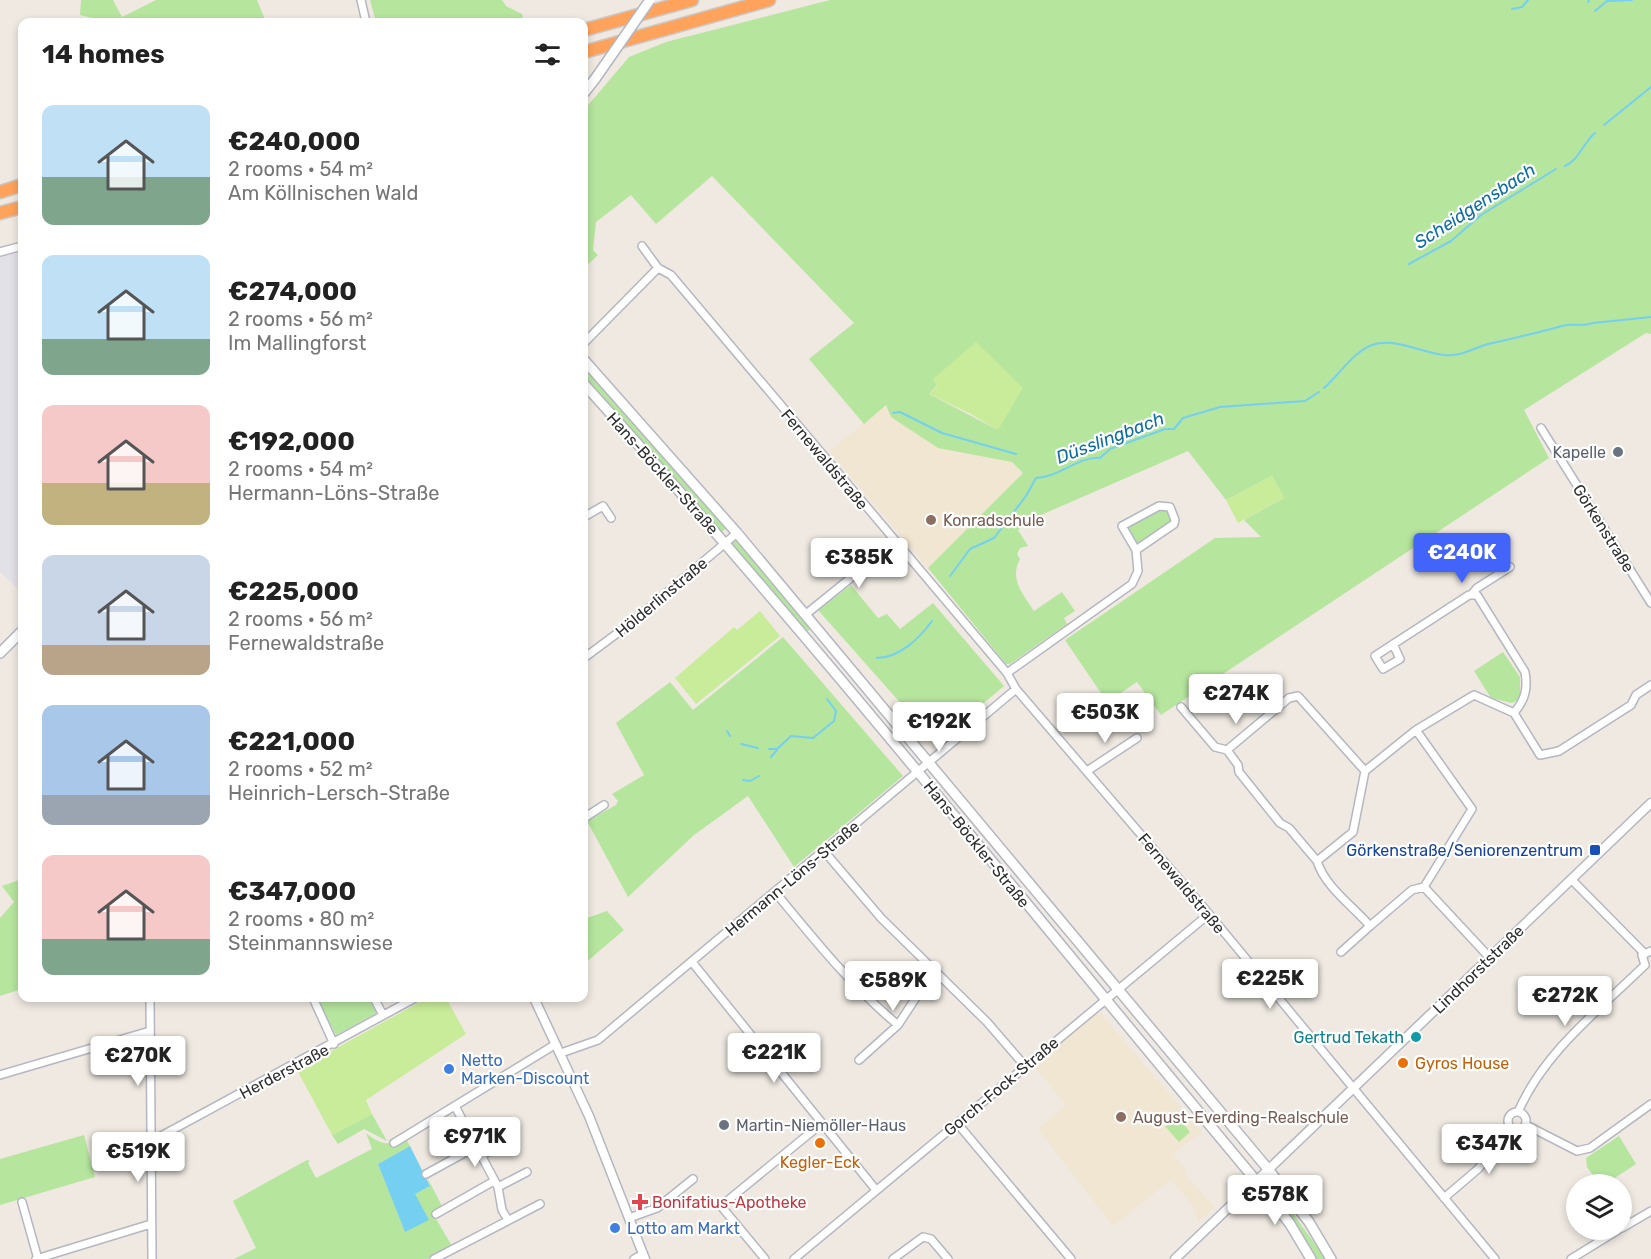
<!DOCTYPE html>
<meta charset="utf-8">
<style>
body{margin:0;font-family:Rubik,sans-serif;background:#f6f6f6;color:#222;height:100vh;display:flex;flex-direction:column;font-size:22px;white-space:nowrap}
*{box-sizing:border-box;margin:0}
p{font-size:20px;color:#767676}
.icon{flex:none;width:33px;height:33px;fill:none;stroke:currentColor;stroke-width:2;stroke-linecap:round;stroke-linejoin:round}
.map{position:relative;flex:1;overflow:hidden}
.sheet{position:absolute;left:18px;top:18px;width:570px;height:984px;display:flex;flex-direction:column;background:#fff;border-radius:12px;box-shadow:0 3px 9px #0003}
.sheet>*{flex:none}
.tools{position:absolute;left:1566px;top:1174px;display:grid;gap:12px}
.tools a{display:grid;place-items:center;width:66px;height:66px;border-radius:50%;background:#fff;box-shadow:0 3px 9px #0003;font-size:30px}
.price{position:absolute;translate:-50% -51px;padding:0 14px;border-radius:6px;background:#fff;color:#222;font-size:20px;line-height:39px;filter:drop-shadow(0 2px 3px #0008)}
.price::after{content:'';position:absolute;left:50%;top:36px;width:18px;height:14px;margin-left:-9px;background:inherit;clip-path:polygon(0 0,100% 0,50% 100%)}
.price.selected{background:#4264fb;color:#fff}
ul{padding:0;list-style:none}
li{display:flex;align-items:center;gap:18px;height:150px;padding:0 24px}
li span{display:grid;place-items:center;flex:none;width:168px;height:120px;border-radius:12px;color:#555}
li>.icon{margin-inline-start:auto}
span .icon{width:72px;height:72px;fill:#fffc;stroke-width:1}
li b{font-size:26px}
h2{display:flex;justify-content:space-between;align-items:center;height:72px;padding:0 24px;font-size:26px}
.map>svg:first-child{display:block}
</style>
<div class="map">
<svg width="1651" height="1259" viewBox="0 0 1651 1259">
<rect width="100%" height="100%" fill="#efe9e1"/>
<path fill="#e3e1e8" d="M22 249V592L0 572V256Z"/>
<path fill="#f0e6d1" d="M886 405 938 448 1012 462 1023 473 928 568 829 451Z
M1101 1014 1202 1132 1173 1154 1186 1170 1185 1175 1215 1207 1199 1222 1194 1207 1171 1180 1113 1226 1038 1129 1066 1105 1034 1066 1095 1015Z"/>
<path fill="#b6e59e" fill-rule="evenodd" d="M81 0H113L122 17 156 0H257L266 22H110L80 15Z
M370 0H502L506 6 522 14 524 21 376 22Z
M830 0H1651V334L1646 333 1524 410 1549 458 1161 715 1137 682 1107 702 1065 640 1215 538 1261 537 1244 520 1284 498 1272 476 1226 500 1188 451 1034 518 1018 530 1028 546 1020 548 1017 554 1020 559C1009 579 1023 594 1034 611L1062 592 1075 611 1064 618 1067 624 1010 664H1006L928 568 1023 473 1012 462 938 448 891 417 886 405 864 424 809 359 854 323 712 176 656 224 631 195 596 222 593 250 598 255 584 268V110L629 57 666 42ZM933 379 998 430 929 394 937 385Z
M584 364 728 526 721 533 584 379Z
M1160 509 1168 510 1171 523 1137 545 1127 531 1129 527Z
M737 539 813 627 805 633 733 547 732 543Z
M851 585 878 618 887 614 900 629 933 603 1004 686 936 743 818 610Z
M783 637 903 776 794 867 748 796 694 835 628 897 587 821 616 805 618 801 612 794 644 775 616 723 670 682 693 710Z
M1503 652 1520 677V699L1512 703 1491 698 1474 671Z
M22 879V989L0 996V918L14 902 2 886Z
M607 911 624 930 584 964V919Z
M317 998H369L377 1013 336 1035Z
M372 1114 387 1141 403 1133 405 1137 387 1141 364 1129 338 1144 332 1135Z
M1177 1116 1190 1132 1179 1142 1165 1126Z
M366 1133C381 1145 388 1146 406 1139L410 1146 378 1164 405 1231 415 1194 430 1186 427 1177 442 1206 432 1212 452 1246 427 1259H234L256 1248 233 1201 307 1160 310 1161 308 1163 316 1178 372 1149Z
M84 1135 95 1177 0 1205V1159Z
M1619 1136 1636 1164 1604 1185H1600L1587 1167 1586 1158Z
M1277 1192 1326 1259H1315L1272 1196Z"/>
<path fill="#c9ec9a" d="M976 342 1023 388 998 430 969 413 929 394 937 386 933 379Z
M1272 476 1284 498 1238 523 1226 500Z
M760 611 780 636 696 704 675 678 734 627 737 630Z
M427 998H446L466 1034 366 1100 372 1114 332 1135 297 1070Z"/>
<path fill="#75cff0" d="M410 1146 430 1186 415 1194 429 1220 405 1232 378 1164Z"/>
<g fill="none" stroke-linecap="round" stroke-linejoin="round">
<path stroke="#75cff0" stroke-width="2" d="M1588 2 1589 0
M1512 9 1522 7 1528 0
M1595 11 1607 1 1632 0
M1604 125 1651 87
M1565 166C1579 160 1583 143 1595 133
M1409 264 1451 241 1481 215 1556 169
M1324 388C1339 375 1353 352 1372 345 1395 337 1422 353 1444 355 1460 357 1474 348 1488 344 1514 338 1538 333 1562 326 1572 323 1583 327 1593 323L1651 317
M893 413 900 412 942 433 1016 454
M950 576 970 549 994 538 1026 496 1036 478C1059 477 1079 456 1100 458L1110 449 1165 429H1174L1183 418 1220 407 1305 401 1319 392
M877 658C899 658 920 638 932 621
M727 731 730 736
M741 744 758 748
M769 749H777L791 736 813 738 834 721 836 711 827 699
M771 757 777 750
M743 780 750 781 759 776"/>
<g stroke="#b4b7c1" stroke-width="10">
<path id="minor" d="M361 0 366 22
M642 246 658 268 671 275 1007 673 1016 689 1209 914 1495 1259
M0 252 22 246
M584 343 658 268
M1541 428 1651 603
M584 517 603 506 611 518
M1472 594 1477 588 1510 567
M805 615 895 542
M1393 644 1400 659 1383 669 1375 656 1469 595H1477L1525 672C1528 689 1525 700 1514 713L1540 755 1559 751 1631 705 1636 695 1651 685
M584 658 631 623 737 533
M1007 673 1132 584 1138 571 1136 550 1174 524 1175 520 1170 507 1159 506 1122 526 1136 550
M1181 707 1215 747 1227 750
M1416 730 1474 695 1514 713
M1087 771 1137 738
M584 818 604 805
M824 851 881 918 987 1022 1025 1066
M1317 861 1289 828 1280 823 1239 772 1238 765 1227 750 1289 698 1298 696 1365 771
M1572 880 1644 953
M1424 887 1412 890 1370 926C1353 906 1325 887 1317 861L1353 832 1365 771 1416 730 1472 809 1424 887 1490 958
M775 892C814 939 851 986 898 1025
M1341 952 1370 926
M692 962 876 1190
M1645 965 1642 955 1651 951
M150 998 152 1259
M313 998 334 1044
M374 998 383 1015
M561 1053 598 1040 1016 689
M859 1060 898 1025 934 970
M0 1075 150 1031
M456 1108 498 1187 502 1210 508 1220
M1508 1121a9 9 0 1 1 18 0a9 9 0 1 1-18 0Z
M1518 1112C1544 1052 1599 1010 1645 965
M957 1123 1071 1259
M1526 1125 1577 1151 1590 1148 1651 1104
M150 1142 415 998
M394 1143 556 1044
M482 1155 513 1139
M426 1174 477 1146
M498 1187 527 1172
M1444 1198 1478 1169 1511 1128
M22 1202 38 1259
M436 1214 494 1181
M629 1218 657 1208 693 1179
M1622 1228 1651 1211
M36 1259 151 1224
M434 1259 540 1204
M634 1259 643 1254
M765 1259 721 1206 821 1124
M794 1259 1209 914
M893 1259 923 1237 931 1239 948 1259
M1571 1259 1618 1230"/>
</g>
<g stroke="#b4b7c1" stroke-width="11">
<path id="tertiary" d="M534 998 589 1116 645 1259
M1175 1259 1651 803"/>
</g>
<g stroke="#b4b7c1" stroke-width="12">
<path id="secondary" d="M584 93 595 79
M584 360 737 533 1268 1169 1309 1222 1331 1259
M584 384C821 646 1041 924 1268 1195L1290 1224 1311 1259
M0 653 22 631"/>
</g>
<g stroke="#c9c9c9" stroke-width="15">
<path id="motorway" d="M584 30 692 0
M584 52 769 0
M0 192 22 185
M0 213 22 207"/>
</g>
<use href="#minor" stroke="#fff" stroke-width="7"/>
<use href="#tertiary" stroke="#fff" stroke-width="8"/>
<use href="#secondary" stroke="#fff" stroke-width="9"/>
<use href="#motorway" stroke="#ffa35c" stroke-width="12"/>
<g stroke="#b4b7c1" stroke-width="12" stroke-linecap="butt">
<path id="secondary-bridge" d="M595 79 650 0"/>
</g>
<use href="#secondary-bridge" stroke="#fff" stroke-width="9"/>
</g>
<g fill="#6b7280" stroke="#fff" stroke-width="2">
<circle cx="1618" cy="452" r="6"/>
<circle cx="724" cy="1125" r="6"/>
</g>
<g fill="#8d6e63" stroke="#fff" stroke-width="2">
<circle cx="931" cy="520" r="6"/>
<circle cx="1121" cy="1117" r="6"/>
</g>
<rect fill="#1a4fb4" stroke="#fff" stroke-width="2" x="1589" y="844" width="12" height="12" rx="3"/>
<circle fill="#0f9aa8" stroke="#fff" stroke-width="2" cx="1416" cy="1037" r="6"/>
<g fill="#e8710a" stroke="#fff" stroke-width="2">
<circle cx="1403" cy="1063" r="6"/>
<circle cx="820" cy="1143" r="6"/>
</g>
<g fill="#3f7fe0" stroke="#fff" stroke-width="2">
<circle cx="449" cy="1069" r="6"/>
<circle cx="615" cy="1228" r="6"/>
</g>
<path fill="#e0444e" stroke="#fff" stroke-width="2" d="M637 1193h6v6h6v6h-6v6h-6v-6h-6v-6h6z"/>
<g text-anchor="middle" stroke-width="4.5" stroke-linejoin="round" paint-order="stroke">
<g font-size="16" fill="#5b616d" stroke="#fff" text-anchor="end">
<text x="1606" y="458">Kapelle</text>
<text x="736" y="1131" text-anchor="start">Martin-Niemöller-Haus</text>
</g>
<g font-size="16" fill="#2e2e2e" stroke="#fff">
<text transform="translate(825 459) rotate(50)" y="6">Fernewaldstraße</text>
<text transform="translate(663 473) rotate(48)" y="6">Hans-Böckler-Straße</text>
<text transform="translate(1604 528) rotate(58)" y="6">Görkenstraße</text>
<text transform="translate(661 597) rotate(-40)" y="6">Hölderlinstraße</text>
<text transform="translate(977 844) rotate(51)" y="6">Hans-Böckler-Straße</text>
<text transform="translate(792 878) rotate(-40)" y="6">Hermann-Löns-Straße</text>
<text transform="translate(1182 883) rotate(50)" y="6">Fernewaldstraße</text>
<text transform="translate(1478 969) rotate(-44)" y="6">Lindhorststraße</text>
<text transform="translate(284 1071) rotate(-28)" y="6">Herderstraße</text>
<text transform="translate(1001 1086) rotate(-40)" y="6">Gorch-Fock-Straße</text>
</g>
<g font-size="16" fill="#785e54" stroke="#fff" text-anchor="start">
<text x="943" y="526">Konradschule</text>
<text x="1133" y="1123">August-Everding-Realschule</text>
</g>
<g font-size="16" fill="#164399" stroke="#fff" text-anchor="end">
<text x="1583" y="856">Görkenstraße/Seniorenzentrum</text>
</g>
<g font-size="16" fill="#0d838f" stroke="#fff" text-anchor="end">
<text x="1404" y="1043">Gertrud Tekath</text>
</g>
<g font-size="16" fill="#366cbe" stroke="#fff" text-anchor="start">
<text x="461" y="1066">Netto<tspan x="461" dy="18">Marken-Discount</tspan></text>
<text x="627" y="1234">Lotto am Markt</text>
</g>
<g font-size="16" fill="#c56008" stroke="#fff" text-anchor="start">
<text x="1415" y="1069">Gyros House</text>
<text x="820" y="1168" text-anchor="middle">Kegler-Eck</text>
</g>
<g font-size="16" fill="#be3a42" stroke="#fff" text-anchor="start">
<text x="652" y="1208">Bonifatius-Apotheke</text>
</g>
<g font-size="18" font-style="italic" fill="#0d6fa3" stroke="#fff">
<text transform="translate(1475 206) rotate(-33)" y="6">Scheidgensbach</text>
<text transform="translate(1110 438) rotate(-21)" y="6">Düsslingbach</text>
</g>
</g>
</svg>
<div class="tools">
<a><svg class="icon" aria-label="layers" viewBox="0 0 24 24"><path d="M12 4l9 5-9 5-9-5zM3 14l9 5 9-5"/></svg></a>
</div>
<b class="price selected" style="left:1462px;top:584px">€240K</b>
<b class="price" style="left:859px;top:589px">€385K</b>
<b class="price" style="left:1236px;top:725px">€274K</b>
<b class="price" style="left:1105px;top:744px">€503K</b>
<b class="price" style="left:939px;top:753px">€192K</b>
<b class="price" style="left:1270px;top:1010px">€225K</b>
<b class="price" style="left:893px;top:1012px">€589K</b>
<b class="price" style="left:1565px;top:1027px">€272K</b>
<b class="price" style="left:774px;top:1084px">€221K</b>
<b class="price" style="left:138px;top:1087px">€270K</b>
<b class="price" style="left:475px;top:1168px">€971K</b>
<b class="price" style="left:1489px;top:1175px">€347K</b>
<b class="price" style="left:138px;top:1183px">€519K</b>
<b class="price" style="left:1275px;top:1226px">€578K</b>
<section class="sheet">
<h2>14 homes<svg class="icon" aria-label="filters" viewBox="0 0 24 24"><path d="M4 7h16M4 17h16"/><circle cx="9" cy="7" r="2"/><circle cx="15" cy="17" r="2"/></svg></h2>
<ul>
<li><span style="background:linear-gradient(#bfe0f5 60%,#7fa58c 0)"><svg class="icon" aria-label="home" viewBox="0 0 24 24"><path d="M3 11l9-7 9 7M6 9v11h12V9"/></svg></span><div><b>€240,000</b><p>2 rooms · 54 m²</p><p>Am Köllnischen Wald</p></div></li>
<li><span style="background:linear-gradient(#bfe0f5 70%,#7fa58c 0)"><svg class="icon" aria-label="home" viewBox="0 0 24 24"><path d="M3 11l9-7 9 7M6 9v11h12V9"/></svg></span><div><b>€274,000</b><p>2 rooms · 56 m²</p><p>Im Mallingforst</p></div></li>
<li><span style="background:linear-gradient(#f6c9c9 65%,#c2b280 0)"><svg class="icon" aria-label="home" viewBox="0 0 24 24"><path d="M3 11l9-7 9 7M6 9v11h12V9"/></svg></span><div><b>€192,000</b><p>2 rooms · 54 m²</p><p>Hermann-Löns-Straße</p></div></li>
<li><span style="background:linear-gradient(#c9d6e8 75%,#b9a48a 0)"><svg class="icon" aria-label="home" viewBox="0 0 24 24"><path d="M3 11l9-7 9 7M6 9v11h12V9"/></svg></span><div><b>€225,000</b><p>2 rooms · 56 m²</p><p>Fernewaldstraße</p></div></li>
<li><span style="background:linear-gradient(#a9c7e8 75%,#9aa5b1 0)"><svg class="icon" aria-label="home" viewBox="0 0 24 24"><path d="M3 11l9-7 9 7M6 9v11h12V9"/></svg></span><div><b>€221,000</b><p>2 rooms · 52 m²</p><p>Heinrich-Lersch-Straße</p></div></li>
<li><span style="background:linear-gradient(#f6c9c9 70%,#7fa58c 0)"><svg class="icon" aria-label="home" viewBox="0 0 24 24"><path d="M3 11l9-7 9 7M6 9v11h12V9"/></svg></span><div><b>€347,000</b><p>2 rooms · 80 m²</p><p>Steinmannswiese</p></div></li>
</ul>
</section>
</div>
